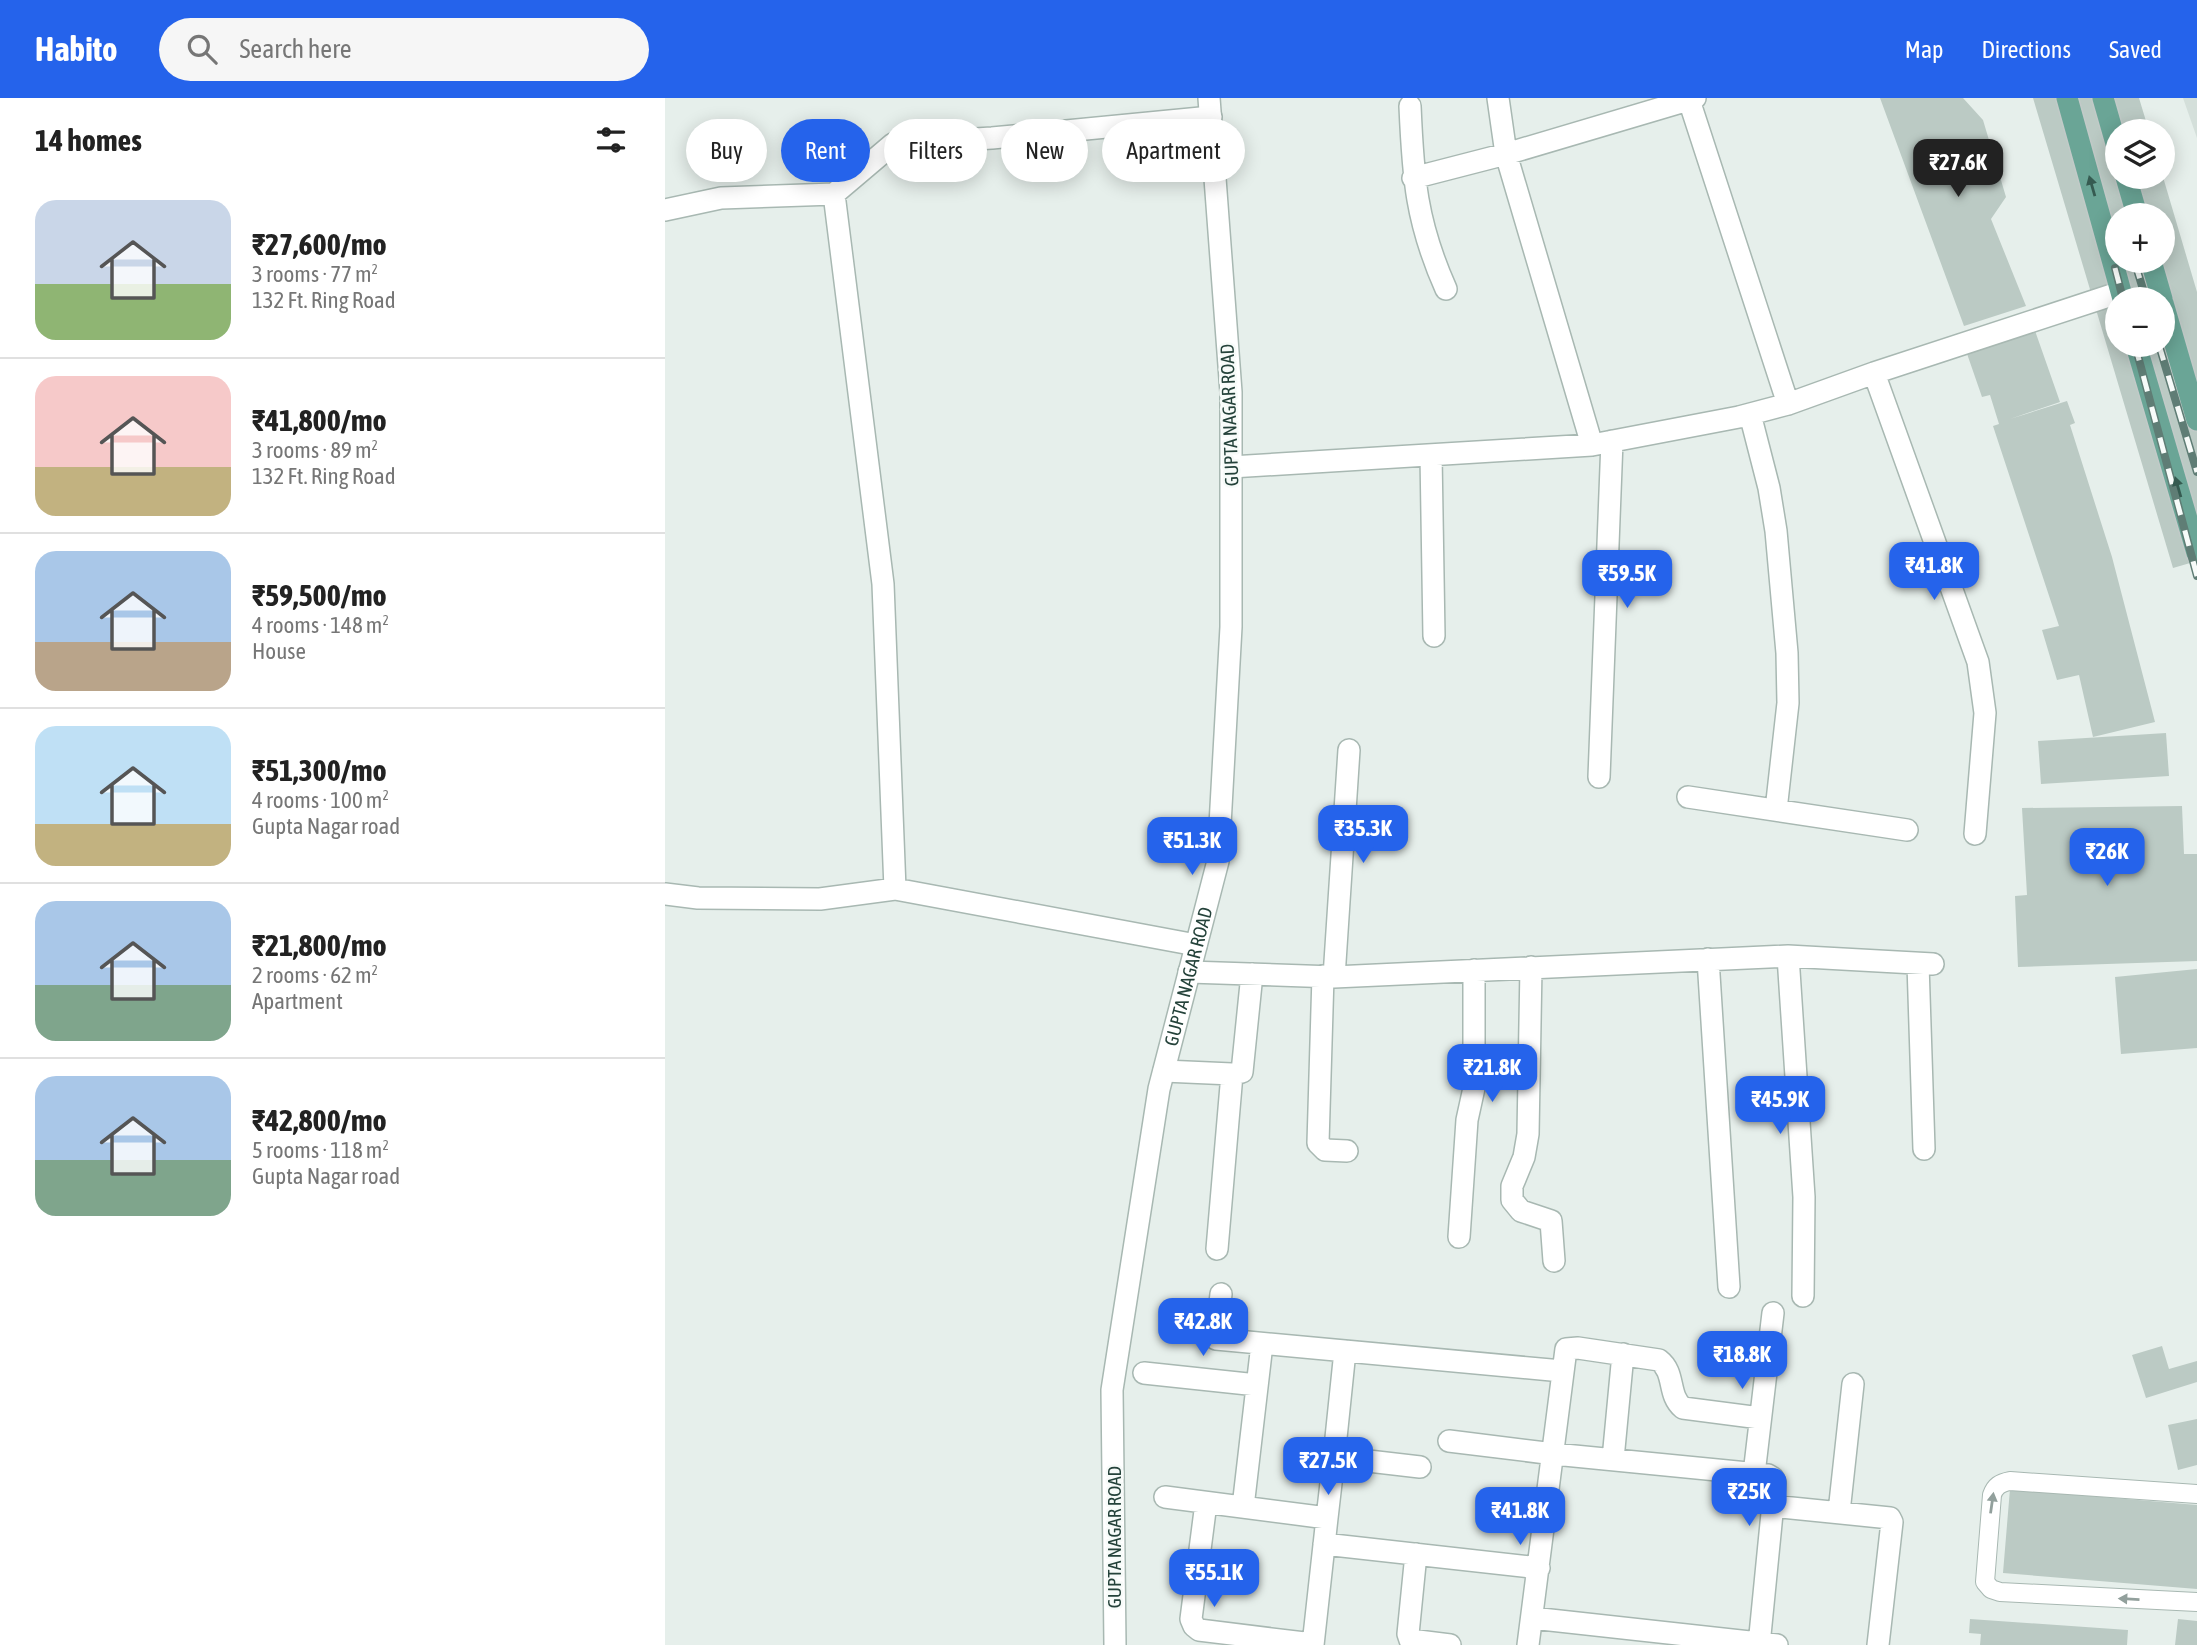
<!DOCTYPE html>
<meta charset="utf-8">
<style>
body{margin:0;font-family:"Asap Condensed",sans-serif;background:#f6f6f6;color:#222;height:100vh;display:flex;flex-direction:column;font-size:26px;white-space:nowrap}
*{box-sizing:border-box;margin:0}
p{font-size:23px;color:#767676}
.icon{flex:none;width:38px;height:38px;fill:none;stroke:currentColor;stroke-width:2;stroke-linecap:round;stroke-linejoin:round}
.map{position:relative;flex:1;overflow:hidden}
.side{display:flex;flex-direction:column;background:#fff;width:665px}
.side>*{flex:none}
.guide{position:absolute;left:21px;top:21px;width:665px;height:63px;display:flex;gap:14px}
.controls{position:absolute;left:1440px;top:21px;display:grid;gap:14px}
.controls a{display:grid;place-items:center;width:70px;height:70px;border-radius:50%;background:#fff;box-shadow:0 4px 18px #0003;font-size:35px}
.price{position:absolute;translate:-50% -60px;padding:0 16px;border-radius:14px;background:#2563eb;color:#fff;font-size:23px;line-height:46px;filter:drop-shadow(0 2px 4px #0008)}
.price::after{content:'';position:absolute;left:50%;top:42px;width:21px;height:16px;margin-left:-10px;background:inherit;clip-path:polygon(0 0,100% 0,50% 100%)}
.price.active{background:#222;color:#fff}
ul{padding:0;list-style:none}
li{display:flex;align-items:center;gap:21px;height:175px;padding:0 35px}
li+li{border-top:2px solid #e0e0e0}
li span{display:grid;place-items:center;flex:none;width:196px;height:140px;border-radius:21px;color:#555}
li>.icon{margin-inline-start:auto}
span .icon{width:84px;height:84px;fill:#fffc;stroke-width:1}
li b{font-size:30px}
h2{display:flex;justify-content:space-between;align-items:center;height:84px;padding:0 35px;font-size:30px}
.chip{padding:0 24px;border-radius:32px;background:#fff;box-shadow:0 4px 18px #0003;font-size:24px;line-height:63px}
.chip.active{background:#2563eb;color:#fff}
header{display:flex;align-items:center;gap:42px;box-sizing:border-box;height:98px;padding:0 35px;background:#2563eb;color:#fff}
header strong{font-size:33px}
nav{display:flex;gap:38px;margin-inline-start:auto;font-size:24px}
.search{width:490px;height:63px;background:#f6f6f6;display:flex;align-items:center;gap:18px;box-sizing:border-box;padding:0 24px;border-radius:38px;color:#767676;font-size:26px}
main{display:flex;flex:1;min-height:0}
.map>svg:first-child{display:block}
</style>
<header>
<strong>Habito</strong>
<div class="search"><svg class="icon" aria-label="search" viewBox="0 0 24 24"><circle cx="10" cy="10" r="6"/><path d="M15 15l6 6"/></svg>Search here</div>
<nav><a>Map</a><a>Directions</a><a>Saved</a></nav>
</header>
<main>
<section class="side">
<h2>14 homes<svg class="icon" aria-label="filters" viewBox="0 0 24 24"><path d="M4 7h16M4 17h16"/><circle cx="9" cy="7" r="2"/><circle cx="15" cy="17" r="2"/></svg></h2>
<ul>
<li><span style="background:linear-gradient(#c9d6e8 60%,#8fb573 0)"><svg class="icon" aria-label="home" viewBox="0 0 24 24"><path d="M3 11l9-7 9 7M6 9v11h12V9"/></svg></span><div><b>₹27,600/mo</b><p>3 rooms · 77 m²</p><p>132 Ft. Ring Road</p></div></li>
<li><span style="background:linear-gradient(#f6c9c9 65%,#c2b280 0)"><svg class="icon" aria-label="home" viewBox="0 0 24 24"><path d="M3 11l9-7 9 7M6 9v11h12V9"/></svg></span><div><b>₹41,800/mo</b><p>3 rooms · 89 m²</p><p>132 Ft. Ring Road</p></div></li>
<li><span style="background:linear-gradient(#a9c7e8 65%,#b9a48a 0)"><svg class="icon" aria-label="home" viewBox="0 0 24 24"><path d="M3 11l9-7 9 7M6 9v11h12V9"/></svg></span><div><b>₹59,500/mo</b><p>4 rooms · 148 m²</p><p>House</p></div></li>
<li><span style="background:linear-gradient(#bfe0f5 70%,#c2b280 0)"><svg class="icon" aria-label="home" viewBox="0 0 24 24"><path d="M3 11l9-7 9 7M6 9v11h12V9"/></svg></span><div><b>₹51,300/mo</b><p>4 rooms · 100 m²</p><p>Gupta Nagar road</p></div></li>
<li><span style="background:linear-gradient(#a9c7e8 60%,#7fa58c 0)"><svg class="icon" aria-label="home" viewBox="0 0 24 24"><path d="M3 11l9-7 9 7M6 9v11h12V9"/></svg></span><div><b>₹21,800/mo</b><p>2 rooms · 62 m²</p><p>Apartment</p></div></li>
<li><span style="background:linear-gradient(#a9c7e8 60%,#7fa58c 0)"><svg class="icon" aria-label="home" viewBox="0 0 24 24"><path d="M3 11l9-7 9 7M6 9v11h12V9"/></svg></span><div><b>₹42,800/mo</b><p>5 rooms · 118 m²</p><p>Gupta Nagar road</p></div></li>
</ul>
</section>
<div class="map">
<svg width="1532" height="1547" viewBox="0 0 1532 1547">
<rect width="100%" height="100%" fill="#e6efeb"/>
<path fill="#d4dfda" d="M1518 0H1532V40Z"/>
<path fill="#bbcac4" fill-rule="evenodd" d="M1215 0H1298L1318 22 1341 99 1326 121 1361 208 1299 228Z
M1368 0H1474L1484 33H1452V79H1498L1532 194V463L1508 470ZM1452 117H1498V163H1452ZM1452 201H1498V247H1452Z
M1368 227 1395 304 1345 321 1402 303 1410 325 1405 327 1447 459 1490 624 1428 639 1414 577 1392 582 1377 532 1394 528 1328 328 1334 326 1325 297 1317 299 1300 250Z
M1501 635 1504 678 1376 686 1373 643Z
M1517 708 1519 756H1532V863L1353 869 1350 798 1362 797 1357 710Z
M1532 871V950L1456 956 1450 879Z
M1497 1248 1504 1271 1532 1263V1284L1481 1300 1467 1257Z
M1532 1321V1367L1513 1372 1503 1327Z
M1345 1391 1532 1407V1491L1338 1475Z
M1305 1521 1463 1532 1462 1547H1315L1316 1536 1304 1535Z
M1513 1521 1532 1523V1547H1510Z"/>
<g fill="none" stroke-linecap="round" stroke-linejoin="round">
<g stroke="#a8b8b2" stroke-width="20">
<path id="service" d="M1532 1396 1345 1383C1335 1385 1330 1388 1327 1397L1320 1484 1326 1491 1335 1494 1532 1504"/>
</g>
<g stroke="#a8b8b2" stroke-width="24">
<path id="minor" d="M833 0 841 56 927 347
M1024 2 1123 306
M745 8C748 79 751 124 781 191
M748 80 841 56 1030 0
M169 96 218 486 230 791 531 847
M0 112 56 100 169 96 228 46 327 40 546 19
M1209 275 1313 564 1320 615 1310 736
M1085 316 1104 390 1111 433 1122 555 1123 605 1111 712
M766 357 769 538
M566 369 927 347 1074 319 1123 306 1209 275 1456 194
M934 679 947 343
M1023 699 1242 732
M0 796 33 800 155 801 230 791
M1123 858 1268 866
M1043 861 1064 1189
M1253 866 1259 1051
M866 869 863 1036 859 1059 847 1088V1102L856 1113 886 1123 889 1163
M524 874 669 879 1123 858 1139 1099 1138 1198
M658 878 653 1045 660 1052 682 1053
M669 879 684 652
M499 973 567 976 577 974 587 876
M794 1139 802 1022 809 990V872
M552 1151 567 976
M556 1196 551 1241 897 1273
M479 1275 592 1287
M784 1343 889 1356 1103 1377 1108 1380 1110 1385 1094 1547
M669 1359 680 1253
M948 1361 958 1256
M1089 1376 1108 1215
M500 1399 662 1420 648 1547
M541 1405 526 1521 529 1528 534 1532 648 1546
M1107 1408 1225 1420 1227 1424 1213 1547
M578 1409 597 1246
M1174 1414 1188 1286
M662 1420 669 1359 755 1369
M659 1446 874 1470
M751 1456 743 1536 745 1542 785 1547
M867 1520 1112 1547
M863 1547 901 1251 913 1250 994 1262C1011 1275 1002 1297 1018 1310L1095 1320"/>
</g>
<g stroke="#a8b8b2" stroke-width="24">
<g id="tertiary">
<path id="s1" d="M450 1547 447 1292 494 991 553 763 566 529V294L544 0"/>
</g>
</g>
<g stroke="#c2cac8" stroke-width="24">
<path id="primary" d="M1402 0 1458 201
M1438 0 1452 49
M1461 79 1472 117
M1486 163 1497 201
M1498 205 1532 322
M1471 247 1532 455"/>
</g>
<use href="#service" stroke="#fff" stroke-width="18"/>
<use href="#minor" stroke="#fff" stroke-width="21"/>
<use href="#tertiary" stroke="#fff" stroke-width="21"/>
<use href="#primary" stroke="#6aa596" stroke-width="21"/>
<g stroke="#5f7d75" stroke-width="8">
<path id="rail" d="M1470 165 1481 201
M1450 170 1458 201
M1470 247 1532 478
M1494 247 1532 374"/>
</g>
<use href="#rail" stroke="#f7fbf9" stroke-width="5" stroke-dasharray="16" stroke-linecap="butt"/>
</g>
<defs><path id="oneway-solid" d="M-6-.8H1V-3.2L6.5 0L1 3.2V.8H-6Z" transform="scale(1.75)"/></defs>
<g fill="#365b51">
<use href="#oneway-solid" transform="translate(1427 88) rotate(-106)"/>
<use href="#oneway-solid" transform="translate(1513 389) rotate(-106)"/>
</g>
<g fill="#92a09c">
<use href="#oneway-solid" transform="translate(1327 1405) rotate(-82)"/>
<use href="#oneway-solid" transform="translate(1464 1501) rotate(-177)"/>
</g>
<g text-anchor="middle" stroke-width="5" stroke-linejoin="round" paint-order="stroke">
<g font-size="19" fill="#24423a" stroke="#f7fbf9">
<text transform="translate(564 317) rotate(-92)" y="7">GUPTA NAGAR ROAD</text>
<text dy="7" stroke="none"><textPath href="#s1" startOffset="676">GUPTA NAGAR ROAD</textPath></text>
<text transform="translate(449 1439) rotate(-90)" y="7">GUPTA NAGAR ROAD</text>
</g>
</g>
</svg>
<div class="controls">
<a><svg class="icon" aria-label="layers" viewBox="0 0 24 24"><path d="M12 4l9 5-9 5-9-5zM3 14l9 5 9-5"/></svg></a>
<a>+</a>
<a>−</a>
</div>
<b class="price active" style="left:1293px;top:101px">₹27.6K</b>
<b class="price" style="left:1269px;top:504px">₹41.8K</b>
<b class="price" style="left:962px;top:512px">₹59.5K</b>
<b class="price" style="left:698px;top:767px">₹35.3K</b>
<b class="price" style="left:527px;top:779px">₹51.3K</b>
<b class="price" style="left:1442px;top:790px">₹26K</b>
<b class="price" style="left:827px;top:1006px">₹21.8K</b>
<b class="price" style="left:1115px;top:1038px">₹45.9K</b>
<b class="price" style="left:538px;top:1260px">₹42.8K</b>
<b class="price" style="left:1077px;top:1293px">₹18.8K</b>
<b class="price" style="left:663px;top:1399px">₹27.5K</b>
<b class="price" style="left:1084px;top:1430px">₹25K</b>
<b class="price" style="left:855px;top:1449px">₹41.8K</b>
<b class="price" style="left:549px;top:1511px">₹55.1K</b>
<div class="guide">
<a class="chip">Buy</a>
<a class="chip active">Rent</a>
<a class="chip">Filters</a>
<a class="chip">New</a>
<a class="chip">Apartment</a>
</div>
</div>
</main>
